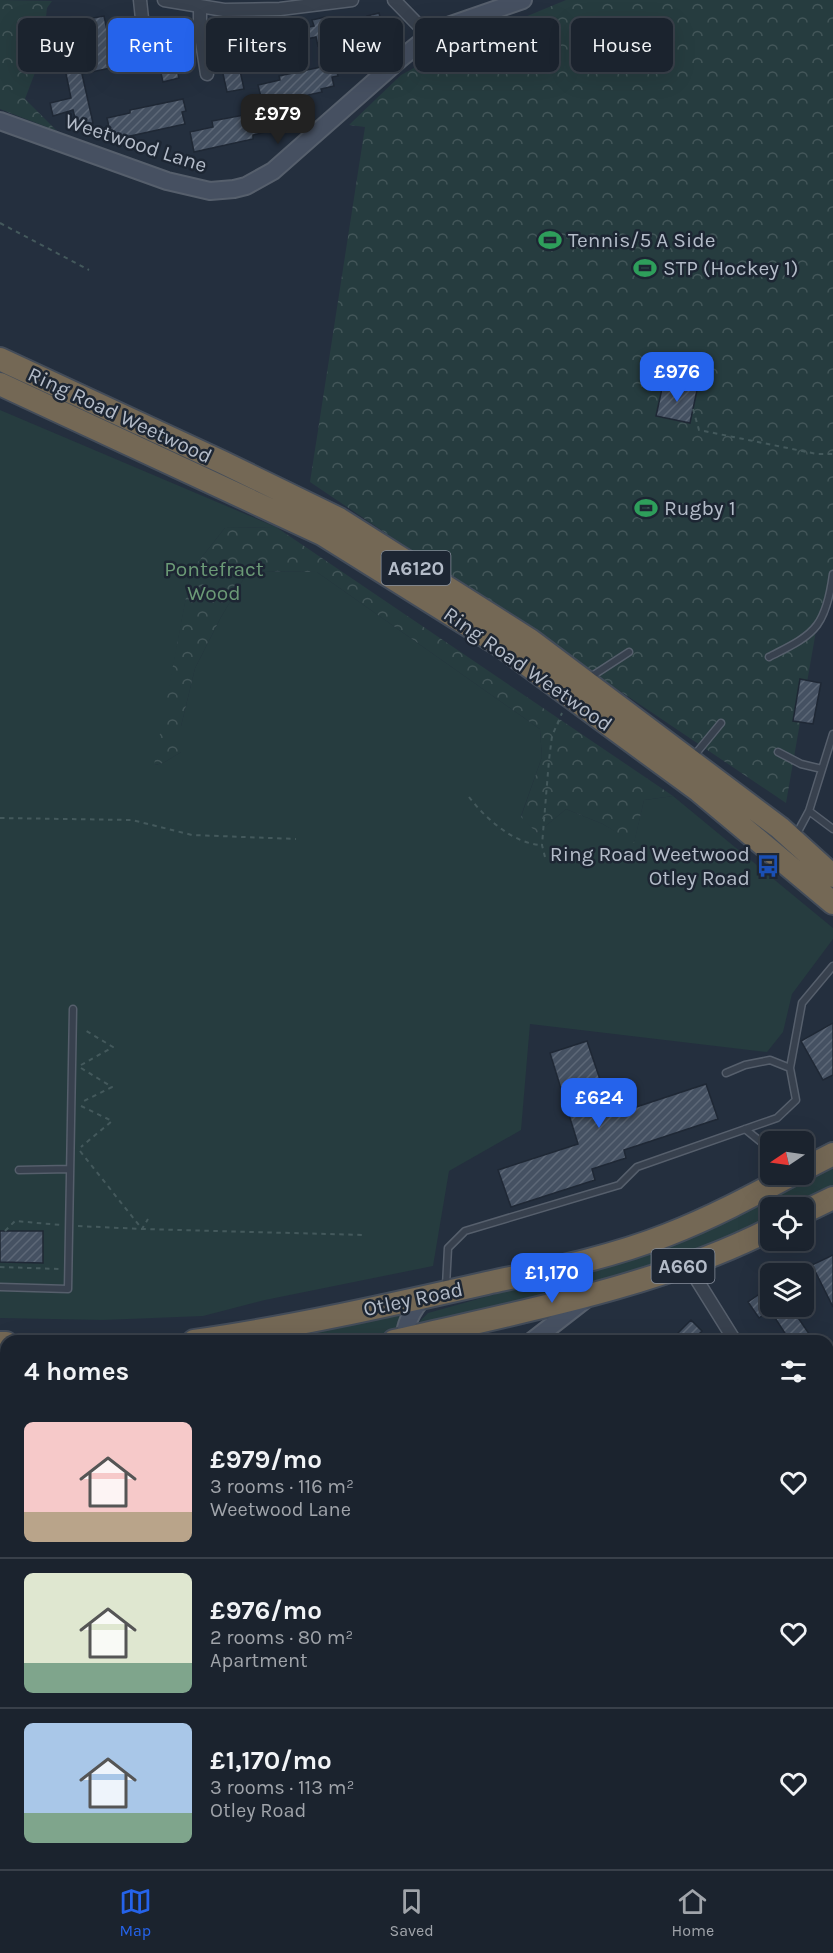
<!DOCTYPE html>
<meta charset="utf-8">
<style>
body{margin:0;font-family:Karla,sans-serif;background:#242b36;color:#f1f3f6;height:100vh;display:flex;flex-direction:column;font-size:22px;white-space:nowrap}
*{box-sizing:border-box;margin:0}
p{font-size:20px;color:#a0a4aa}
.icon{flex:none;width:33px;height:33px;fill:none;stroke:currentColor;stroke-width:2;stroke-linecap:round;stroke-linejoin:round}
.map{position:relative;flex:1;overflow:hidden}
.panel{position:absolute;left:0px;top:1335px;width:834px;height:534px;display:flex;flex-direction:column;background:#1b232e;border-radius:18px 18px 0 0;box-shadow:0 6px 24px #0002,0 0 0 2px #39404a}
.panel>*{flex:none}
.hud{position:absolute;left:18px;top:18px;width:798px;height:54px;display:flex;gap:12px}
.needle{width:39px;rotate:257deg}
.tools{position:absolute;left:760px;top:1131px;display:grid;gap:12px}
.tools a{display:grid;place-items:center;width:54px;height:54px;border-radius:9px;background:#1b232e;box-shadow:0 6px 24px #0002,0 0 0 2px #39404a;font-size:30px}
.price{position:absolute;translate:-50% -51px;padding:0 14px;border-radius:12px;background:#2563eb;color:#fff;font-size:20px;line-height:39px;filter:drop-shadow(0 2px 3px #0008)}
.price::after{content:'';position:absolute;left:50%;top:36px;width:18px;height:14px;margin-left:-9px;background:inherit;clip-path:polygon(0 0,100% 0,50% 100%)}
.price.current{background:#222;color:#fff}
ul{padding:0;list-style:none}
li{display:flex;align-items:center;gap:18px;height:150px;padding:0 24px}
li+li{border-top:2px solid #39404a}
li span{display:grid;place-items:center;flex:none;width:168px;height:120px;border-radius:9px;color:#555}
li>.icon{margin-inline-start:auto}
span .icon{width:72px;height:72px;fill:#fffc;stroke-width:1}
li b{font-size:26px}
h2{display:flex;justify-content:space-between;align-items:center;height:72px;padding:0 24px;font-size:26px}
.chip{padding:0 21px;border-radius:9px;background:#1b232e;box-shadow:0 6px 24px #0002,0 0 0 2px #39404a;font-size:21px;line-height:54px}
.chip.current{background:#2563eb;color:#fff}
.tab-bar{display:flex;justify-content:space-around;align-items:center;height:84px;border-top:2px solid #39404a;background:#1b232e;font-size:16px;color:#a0a4aa}
.tab-bar a{display:grid;justify-items:center;gap:3px}
.tab-bar .current{color:#2563eb}
.map>svg:first-child{display:block}
</style>
<div class="map">
<svg width="833" height="1869" viewBox="0 0 833 1869">
<defs>
<pattern id="forest-crowns" width="20" height="18" patternUnits="userSpaceOnUse" patternTransform="scale(1.5)"><rect width="20" height="18" fill="#263c3f"/><path d="M2 6a3 3 0 1 1 6 0M12 15a3 3 0 1 1 6 0" fill="none" stroke="#435659"/></pattern>
<pattern id="building-hatch" width="6" height="6" patternUnits="userSpaceOnUse" patternTransform="scale(1.5)"><rect width="6" height="6" fill="#455162"/><path d="M-1 1l2-2M0 6l6-6M5 7l2-2" fill="none" stroke="#5d6877"/></pattern>
</defs>
<rect width="100%" height="100%" fill="#242f3e"/>
<path fill="#263c3f" d="M0 410 276 527 225 528 191 571 155 765 163 763 181 752V726L195 668 221 617 248 571 317 572 540 729 542 757 521 816 537 833 566 809 603 824 634 842 644 800 673 796 833 928V939L792 994 783 1032 767 1052 530 1024 521 1130 449 1171 433 1266 265 1300 203 1316 103 1320 0 1318Z
M833 1163V1189L795 1207 771 1208V1219L657 1267 417 1328 419 1322 428 1313 607 1263Z
M403 1309 398 1332 359 1341H246Z
M6 1758V1816L0 1822V1764Z"/>
<path fill="url(#forest-crowns)" d="M0 0 52 1 47 8 42 54 25 99 57 131 0 109Z
M566 0H833V574L817 625 786 803 310 482 365 127 349 125 401 75 453 47Z
M276 527 673 796 644 800 634 843 603 824 566 809 537 833 521 817 542 757 540 729 317 572 248 571 221 617 195 668 181 726V752L163 763 154 765 191 571 225 528Z
M0 1425 6 1439V1692L0 1698Z"/>
<path fill="url(#building-hatch)" stroke="#1f2835" stroke-width="1.5" d="M379 13 384 33 372 36 375 48 332 57 329 45 371 36 367 16Z
M104 16 115 67 82 74 93 123 77 126 73 110 53 116 50 103 71 98 64 64 95 57 87 19Z
M325 17 331 43 318 46 316 37 280 45 278 34 314 26 312 20Z
M168 30 179 78 163 82 152 33Z
M233 38 244 89 227 92 216 42Z
M335 64 338 76 332 77 334 86 321 89 322 92 263 105 258 85 280 80 279 76Z
M183 99 186 111 182 112 185 124 112 140 107 118 130 113V110Z
M265 111 268 123 264 124 266 132 253 135V139L194 152 190 132 213 127 212 121Z
M663 384 697 390 690 423 656 416Z
M800 679 821 683 813 724 793 721Z
M833 1023V1075L823 1080 801 1041Z
M587 1041 612 1115 706 1084 718 1119 624 1150 626 1158 592 1169 595 1180 511 1207 498 1170 578 1144 550 1053Z
M0 1231H43V1263L0 1262Z
M833 1255V1307L812 1265Z
M771 1286V1306H790L814 1341H790L770 1310 759 1318 748 1302Z
M691 1320 702 1331 692 1341H670Z"/>
<g fill="none" stroke-linecap="round" stroke-linejoin="round">
<g stroke="#565f6c" stroke-width="9">
<path id="lane" d="M769 657C784 649 806 640 817 625 826 613 831 589 833 574
M589 678 629 652
M778 752 801 764 822 769
M693 757 721 723
M809 811 833 829
M795 837 809 811 833 734
M726 1073 745 1065 770 1060 790 1068
M745 1129 771 1150
M19 1170 70 1169
M446 1286 448 1248 465 1231 619 1185 637 1167 777 1118 796 1100 790 1068 802 1003 833 966
M0 1287 68 1289 73 1009
M828 1385 833 1381"/>
</g>
<g stroke="#565f6c" stroke-width="15">
<path id="street" d="M140 0 147 65
M164 0 224 10 280 9 352 0
M394 0 429 36
M200 6V29L207 74
M687 1264 735 1341
M828 1747H833
M321 1863 324 1869
M513 1863 515 1869"/>
</g>
<g stroke="#565f6c" stroke-width="20">
<path id="secondary" d="M0 121 167 181 210 191 234 189 246 186 273 171 400 59 429 36 448 26 523 0
M404 1341C405 1324 412 1310 423 1298
M532 1341 586 1299
M0 1750 6 1744"/>
</g>
<g stroke="#434c59" stroke-width="26">
<path id="highway" d="M0 359 222 462 339 519 530 640 780 828 833 876
M0 384 322 534 450 614 503 647 699 791 833 903
M804 1169 833 1154
M804 1212 833 1198
M194 1341C292 1327 390 1305 487 1283 547 1270 609 1258 667 1235 711 1218 752 1196 793 1174
M394 1341C519 1312 657 1287 771 1229
M0 1343H6
M0 1376H6"/>
</g>
<path stroke="#44595c" stroke-width="2" stroke-dasharray="4.5 4.5" stroke-linecap="butt" d="M0 223 89 270
M693 409 699 430 817 454H833
M469 797C486 819 514 844 542 845
M0 818 132 820 192 835 296 839
M545 857 542 845 549 760 552 736 562 713
M81 1065 113 1047 83 1029
M81 1068 112 1087 82 1102
M81 1106 112 1121 81 1147
M80 1151 142 1229 364 1235
M78 1226 142 1229 148 1219
M5 1231 15 1221 61 1225
M0 1267 60 1269"/>
<use href="#lane" stroke="#38414e" stroke-width="6"/>
<use href="#street" stroke="#38414e" stroke-width="12"/>
<use href="#secondary" stroke="#465061" stroke-width="16"/>
<use href="#highway" stroke="#746855" stroke-width="22"/>
</g>
<defs>
<g id="stadium-bare" transform="scale(1.8)"><path d="M0-5a6.5 5 0 1 0 0 10a6.5 5 0 1 0 0-10ZM-3.5-1.8h7v3.6h-7Z" fill="#2e9e5b" stroke="#1d2633" stroke-width="2.5" paint-order="stroke"/></g>
<g id="bus-bare" transform="scale(1.8)"><path d="M-5-6H5V4H4V6H2V4H-2V6H-4V4H-5ZM-3.5-4V0h7V-4ZM-3.5 1.2v1.5H-2V1.2ZM2 1.2v1.5H3.5V1.2Z" fill="#1a4fb4" stroke="#1d2633" stroke-width="2.5" paint-order="stroke"/></g>
</defs>
<g fill-rule="evenodd">
<use href="#stadium-bare" x="550" y="240"/>
<use href="#stadium-bare" x="645" y="268"/>
<use href="#stadium-bare" x="646" y="508"/>
<use href="#bus-bare" x="768" y="866"/>
</g>
<g text-anchor="middle" stroke-width="5" stroke-linejoin="round" paint-order="stroke">
<g fill="#1d2633" stroke="#878f9c" stroke-width="1.5">
<rect x="381.5" y="551" width="69" height="34" rx="4.5"/>
<rect x="651.5" y="1249" width="63" height="34" rx="4.5"/>
</g>
<g font-size="20" font-weight="bold" fill="#b4bcc9">
<text x="416" y="575">A6120</text>
<text x="683" y="1273">A660</text>
</g>
<g font-size="21" fill="#b4bcc9" stroke="#1d2633">
<text transform="translate(136 143) rotate(18)" y="7">Weetwood Lane</text>
<text transform="translate(120 415) rotate(25)" y="7">Ring Road Weetwood</text>
<text transform="translate(528 669) rotate(35)" y="7">Ring Road Weetwood</text>
<text transform="translate(413 1299) rotate(-12)" y="7">Otley Road</text>
</g>
<g font-size="21" fill="#b4bcc9" stroke="#1d2633" text-anchor="start">
<text x="568" y="247">Tennis/5 A Side</text>
<text x="663" y="275">STP (Hockey 1)</text>
<text x="664" y="515">Rugby 1</text>
<text x="750" y="861" text-anchor="end">Ring Road Weetwood<tspan x="750" dy="24">Otley Road</tspan></text>
</g>
<g font-size="21" fill="#6b9a76" stroke="#1d2633">
<text x="214" y="576">Pontefract<tspan x="214" dy="24">Wood</tspan></text>
</g>
</g>
</svg>
<div class="tools">
<a><svg class="needle" viewBox="-14 -14 28 28"><path d="M0-13l5 13h-10z" fill="#e53935"/><path d="M0 13l5-13h-10z" fill="#a0a4aa"/></svg></a>
<a><svg class="icon" aria-label="locate" viewBox="0 0 24 24"><circle cx="12" cy="12" r="6"/><path d="M12 2v4M12 18v4M2 12h4M18 12h4"/></svg></a>
<a><svg class="icon" aria-label="layers" viewBox="0 0 24 24"><path d="M12 4l9 5-9 5-9-5zM3 14l9 5 9-5"/></svg></a>
</div>
<b class="price current" style="left:278px;top:145px">£979</b>
<b class="price" style="left:677px;top:403px">£976</b>
<b class="price" style="left:599px;top:1129px">£624</b>
<b class="price" style="left:552px;top:1304px">£1,170</b>
<div class="hud">
<a class="chip">Buy</a>
<a class="chip current">Rent</a>
<a class="chip">Filters</a>
<a class="chip">New</a>
<a class="chip">Apartment</a>
<a class="chip">House</a>
</div>
<section class="panel">
<h2>4 homes<svg class="icon" aria-label="filters" viewBox="0 0 24 24"><path d="M4 7h16M4 17h16"/><circle cx="9" cy="7" r="2"/><circle cx="15" cy="17" r="2"/></svg></h2>
<ul>
<li><span style="background:linear-gradient(#f6c9c9 75%,#b9a48a 0)"><svg class="icon" aria-label="home" viewBox="0 0 24 24"><path d="M3 11l9-7 9 7M6 9v11h12V9"/></svg></span><div><b>£979/mo</b><p>3 rooms · 116 m²</p><p>Weetwood Lane</p></div><svg class="icon" aria-label="heart" viewBox="0 0 24 24"><path d="M12 20l-8-8c-3-5 5-10 8-4 3-6 11-1 8 4z"/></svg></li>
<li><span style="background:linear-gradient(#dfe7d0 75%,#7fa58c 0)"><svg class="icon" aria-label="home" viewBox="0 0 24 24"><path d="M3 11l9-7 9 7M6 9v11h12V9"/></svg></span><div><b>£976/mo</b><p>2 rooms · 80 m²</p><p>Apartment</p></div><svg class="icon" aria-label="heart" viewBox="0 0 24 24"><path d="M12 20l-8-8c-3-5 5-10 8-4 3-6 11-1 8 4z"/></svg></li>
<li><span style="background:linear-gradient(#a9c7e8 75%,#7fa58c 0)"><svg class="icon" aria-label="home" viewBox="0 0 24 24"><path d="M3 11l9-7 9 7M6 9v11h12V9"/></svg></span><div><b>£1,170/mo</b><p>3 rooms · 113 m²</p><p>Otley Road</p></div><svg class="icon" aria-label="heart" viewBox="0 0 24 24"><path d="M12 20l-8-8c-3-5 5-10 8-4 3-6 11-1 8 4z"/></svg></li>
</ul>
</section>
</div>
<nav class="tab-bar">
<a class="current"><svg class="icon" aria-label="map" viewBox="0 0 24 24"><path d="M3 6l6-2 6 2 6-2v14l-6 2-6-2-6 2zM9 4v14M15 6v14"/></svg>Map</a>
<a><svg class="icon" aria-label="saved" viewBox="0 0 24 24"><path d="M7 4h10v16l-5-4-5 4z"/></svg>Saved</a>
<a><svg class="icon" aria-label="home" viewBox="0 0 24 24"><path d="M3 11l9-7 9 7M6 9v11h12V9"/></svg>Home</a>
</nav>
